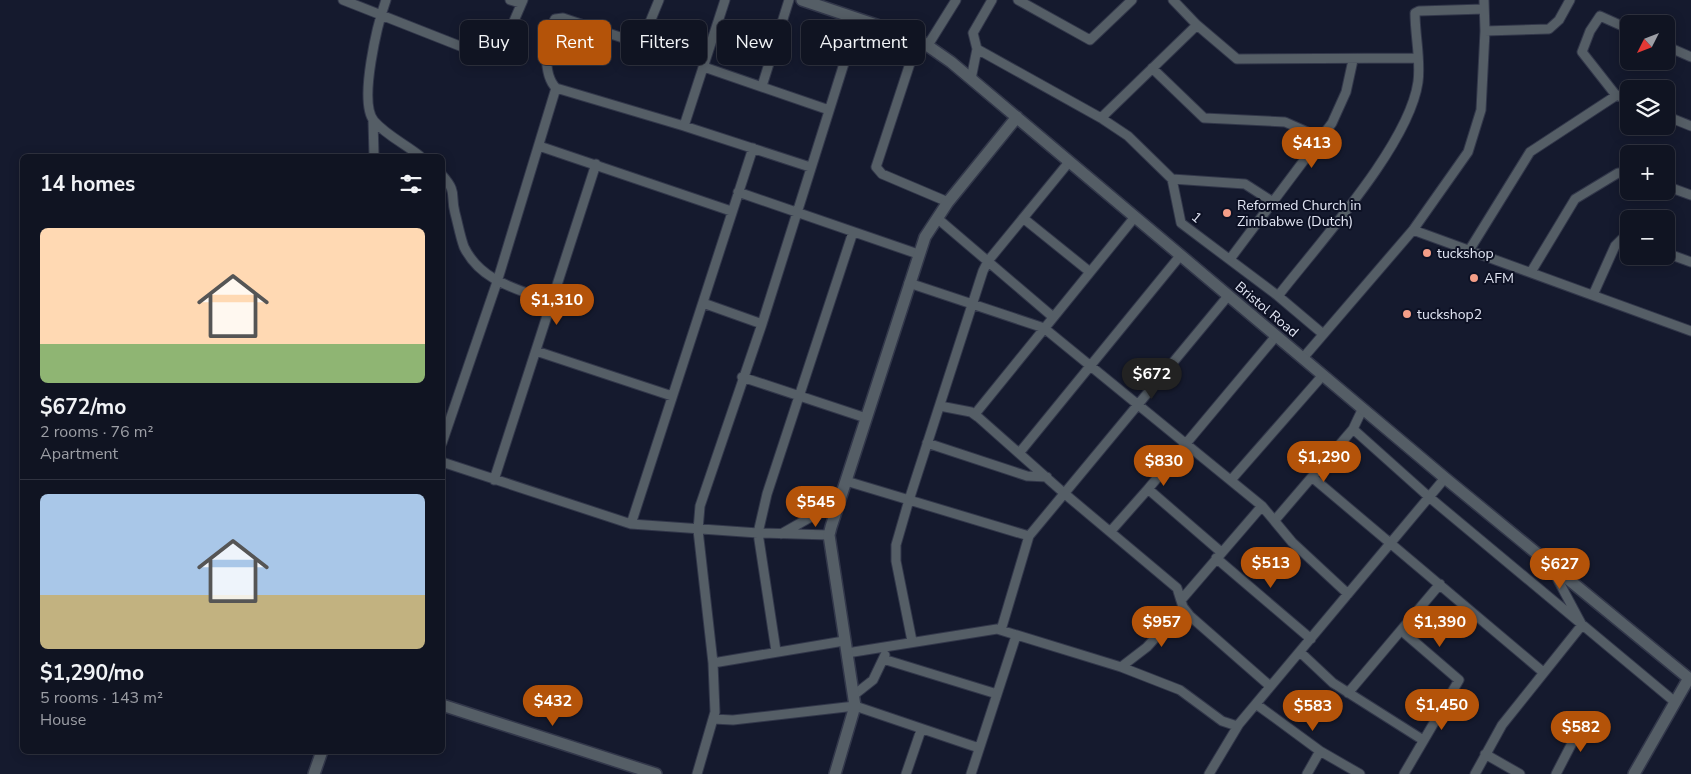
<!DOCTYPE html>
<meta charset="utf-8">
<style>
body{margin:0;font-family:"Nunito Sans",sans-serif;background:#191d2a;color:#f1f3f6;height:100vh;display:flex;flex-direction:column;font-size:19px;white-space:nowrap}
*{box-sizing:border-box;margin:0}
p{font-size:16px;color:#9c9ea5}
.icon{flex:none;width:28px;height:28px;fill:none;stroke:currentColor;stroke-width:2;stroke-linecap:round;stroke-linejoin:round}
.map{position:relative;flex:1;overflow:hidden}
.details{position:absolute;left:20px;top:154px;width:425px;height:600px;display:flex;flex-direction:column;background:#101422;border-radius:8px;box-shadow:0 2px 12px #0003,0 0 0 1px #303340}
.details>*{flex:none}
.top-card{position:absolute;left:460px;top:20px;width:475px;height:45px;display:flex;gap:10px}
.needle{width:32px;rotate:228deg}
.buttons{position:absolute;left:1620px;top:15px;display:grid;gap:10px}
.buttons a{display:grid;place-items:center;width:55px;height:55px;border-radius:8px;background:#101422;box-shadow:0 2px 12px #0003,0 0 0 1px #303340;font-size:25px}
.price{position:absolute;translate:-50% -42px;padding:0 11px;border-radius:18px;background:#b45309;color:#fff;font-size:16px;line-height:32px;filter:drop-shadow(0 1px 2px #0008)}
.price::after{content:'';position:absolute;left:50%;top:30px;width:15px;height:11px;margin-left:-8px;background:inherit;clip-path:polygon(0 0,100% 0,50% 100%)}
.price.on{background:#222;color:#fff}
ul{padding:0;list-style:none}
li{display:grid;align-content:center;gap:10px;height:265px;padding:0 20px}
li+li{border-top:1px solid #303340}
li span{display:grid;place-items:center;height:155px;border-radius:8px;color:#555}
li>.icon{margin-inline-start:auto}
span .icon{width:90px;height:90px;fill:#fffc;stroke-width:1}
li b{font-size:21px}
h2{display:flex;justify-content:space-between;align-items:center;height:60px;padding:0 20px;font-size:21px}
.pill{padding:0 18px;border-radius:8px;background:#101422;box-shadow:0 2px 12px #0003,0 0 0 1px #303340;font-size:18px;line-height:45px}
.pill.on{background:#b45309;color:#fff}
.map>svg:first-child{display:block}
</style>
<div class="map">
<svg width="1691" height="774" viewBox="0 0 1691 774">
<rect width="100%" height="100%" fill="#151a2e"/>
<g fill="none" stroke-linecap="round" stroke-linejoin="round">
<g stroke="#32374a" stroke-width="11">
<path id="minor" d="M343 0 470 50 494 55 501 51 523 0
M386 0C378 22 358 102 374 121 386 135 405 144 420 156
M510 0 520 3
M659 0 643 39 638 43 563 18 555 19C545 35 542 74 556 88L684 126 810 167
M1018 0 1090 40 1132 0
M1173 0 1197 25 1237 59 1417 58
M1629 29 1600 16 1590 31 1582 52 1615 94 1629 101
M1485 31 1549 29 1559 20 1570 0
M918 39 876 167 882 174 948 202
M928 45 956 0
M1666 46 1691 57
M977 49 1101 118 1128 136 1172 179 1245 184 1273 202
M704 67 829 110
M1152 68 1204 118 1285 122 1321 138
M971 79 977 49 973 33 992 0
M762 86 789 0
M1666 116 1691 126
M1101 118 1197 25
M373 120 374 156
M684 126 725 0
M539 146 731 211
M442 175C458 193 450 194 455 213 458 224 460 236 464 247 481 282 518 289 552 302
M1172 179 1181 223 1278 296 1323 334
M1666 186 1691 195
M738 192 918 254
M937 218 1053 317
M1023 218 1090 272
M1413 230 1691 331
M1470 249 1530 152 1617 95
M1666 253 1691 262
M1230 259 1332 123 1346 92 1353 60
M1531 272 1575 199 1618 173H1629
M909 283 1044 328 1262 506 1292 542 1348 594
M1593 295 1615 246 1622 239 1629 240
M1278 296C1319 243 1409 145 1418 82 1421 60 1415 36 1415 13L1419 11 1484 9
M703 303 762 324
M536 351 672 396
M1303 358 1413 230 1468 152 1481 110 1485 31 1484 0
M742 377 866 418
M940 406 971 412 978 417 1065 494 1177 588 1183 607 1190 616 1270 686
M975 414 1134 218
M1353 429 1429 497 1675 702
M442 443 497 282 556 88
M927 443 1027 476 1047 477
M1020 452 1180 256
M442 462 631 524 758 533 829 535
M1313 478 1543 672
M494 480 596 164
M1231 480 1323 375
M846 481 1029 536
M1148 489 1276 336
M1275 520 1353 429 1363 408
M631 524 753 148
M1110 532 1148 489 1221 552
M781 534 839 501
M1216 558 1311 639
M1182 599 1262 506
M1001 630 1029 536 1228 296
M1402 631 1459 680 1404 774
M912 641 896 561V545L909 500 983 271 988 261 1069 162
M776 651 758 533 767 494 853 232
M1300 652 1333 683 1423 740
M847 653 997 629 1121 667 1180 690 1222 721 1237 726
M883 659 997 694
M713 663 844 641
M1121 667 1147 647 1183 607
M1348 693 1440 584
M854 695 873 680 885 655
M1256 704 1320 751 1360 774
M713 719 733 720 855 706 979 748
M1485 754 1520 774
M697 774 715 712 713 663 698 530 700 506 762 324 858 19
M906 774 921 730
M971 774 1016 636
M1209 774 1239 724 1445 478
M1307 774 1320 751
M1475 774 1502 725 1582 625 1551 567
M1556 774 1584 720"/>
</g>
<g stroke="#32374a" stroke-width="14">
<path id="tertiary" d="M802 0 918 39 951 62 1445 478 1691 680
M442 705 656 774
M314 774 322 751
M835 774 855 706 829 535 831 527 925 237 948 202 1017 117
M1634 774 1689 678"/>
</g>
<use href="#minor" stroke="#555e66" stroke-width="9"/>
<use href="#tertiary" stroke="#555e66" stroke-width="11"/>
</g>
<g fill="#f49e88" stroke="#0d1124" stroke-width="2">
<circle cx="1227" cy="213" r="5"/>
<circle cx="1427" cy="253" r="5"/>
<circle cx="1474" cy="278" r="5"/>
<circle cx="1407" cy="314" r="5"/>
</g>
<g text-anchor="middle" stroke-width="4" stroke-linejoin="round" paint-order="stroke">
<g font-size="14" fill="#e2e6f4" stroke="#0d1124" text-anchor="start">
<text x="1237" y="210">Reformed Church in<tspan x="1237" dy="16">Zimbabwe (Dutch)</tspan></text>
<text x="1437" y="258">tuckshop</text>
<text x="1484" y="283">AFM</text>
<text x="1417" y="319">tuckshop2</text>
</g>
<g font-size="14" fill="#e2e6f4" stroke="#0d1124">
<text transform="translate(1197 217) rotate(40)" y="5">1</text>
<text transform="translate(1267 309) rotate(40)" y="5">Bristol Road</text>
</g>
</g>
</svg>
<div class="buttons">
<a><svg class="needle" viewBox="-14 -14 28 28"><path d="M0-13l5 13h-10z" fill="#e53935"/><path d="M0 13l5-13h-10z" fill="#9c9ea5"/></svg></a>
<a><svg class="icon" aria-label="layers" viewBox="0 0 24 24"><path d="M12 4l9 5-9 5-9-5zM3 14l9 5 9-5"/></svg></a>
<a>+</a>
<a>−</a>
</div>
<b class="price" style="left:1312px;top:169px">$413</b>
<b class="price" style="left:557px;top:326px">$1,310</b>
<b class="price on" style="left:1152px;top:400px">$672</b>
<b class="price" style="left:1324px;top:483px">$1,290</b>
<b class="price" style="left:1164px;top:487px">$830</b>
<b class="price" style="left:816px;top:528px">$545</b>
<b class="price" style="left:1271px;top:589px">$513</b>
<b class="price" style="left:1560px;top:590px">$627</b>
<b class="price" style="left:1162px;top:648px">$957</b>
<b class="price" style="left:1440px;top:648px">$1,390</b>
<b class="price" style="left:553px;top:727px">$432</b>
<b class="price" style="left:1442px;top:731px">$1,450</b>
<b class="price" style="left:1313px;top:732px">$583</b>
<b class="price" style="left:1581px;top:753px">$582</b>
<div class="top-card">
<a class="pill">Buy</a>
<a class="pill on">Rent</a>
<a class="pill">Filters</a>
<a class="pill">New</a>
<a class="pill">Apartment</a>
</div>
<section class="details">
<h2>14 homes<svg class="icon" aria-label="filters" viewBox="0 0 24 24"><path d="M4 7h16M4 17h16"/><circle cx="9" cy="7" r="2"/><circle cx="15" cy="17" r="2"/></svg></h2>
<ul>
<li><span style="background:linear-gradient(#ffd9b3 75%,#8fb573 0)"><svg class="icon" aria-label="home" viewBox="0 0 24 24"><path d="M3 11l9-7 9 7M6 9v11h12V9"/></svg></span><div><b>$672/mo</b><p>2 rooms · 76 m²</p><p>Apartment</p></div></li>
<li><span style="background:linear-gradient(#a9c7e8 65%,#c2b280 0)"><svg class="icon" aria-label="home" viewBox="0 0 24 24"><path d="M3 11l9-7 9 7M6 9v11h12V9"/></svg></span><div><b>$1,290/mo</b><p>5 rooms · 143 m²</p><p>House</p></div></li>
</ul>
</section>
</div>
